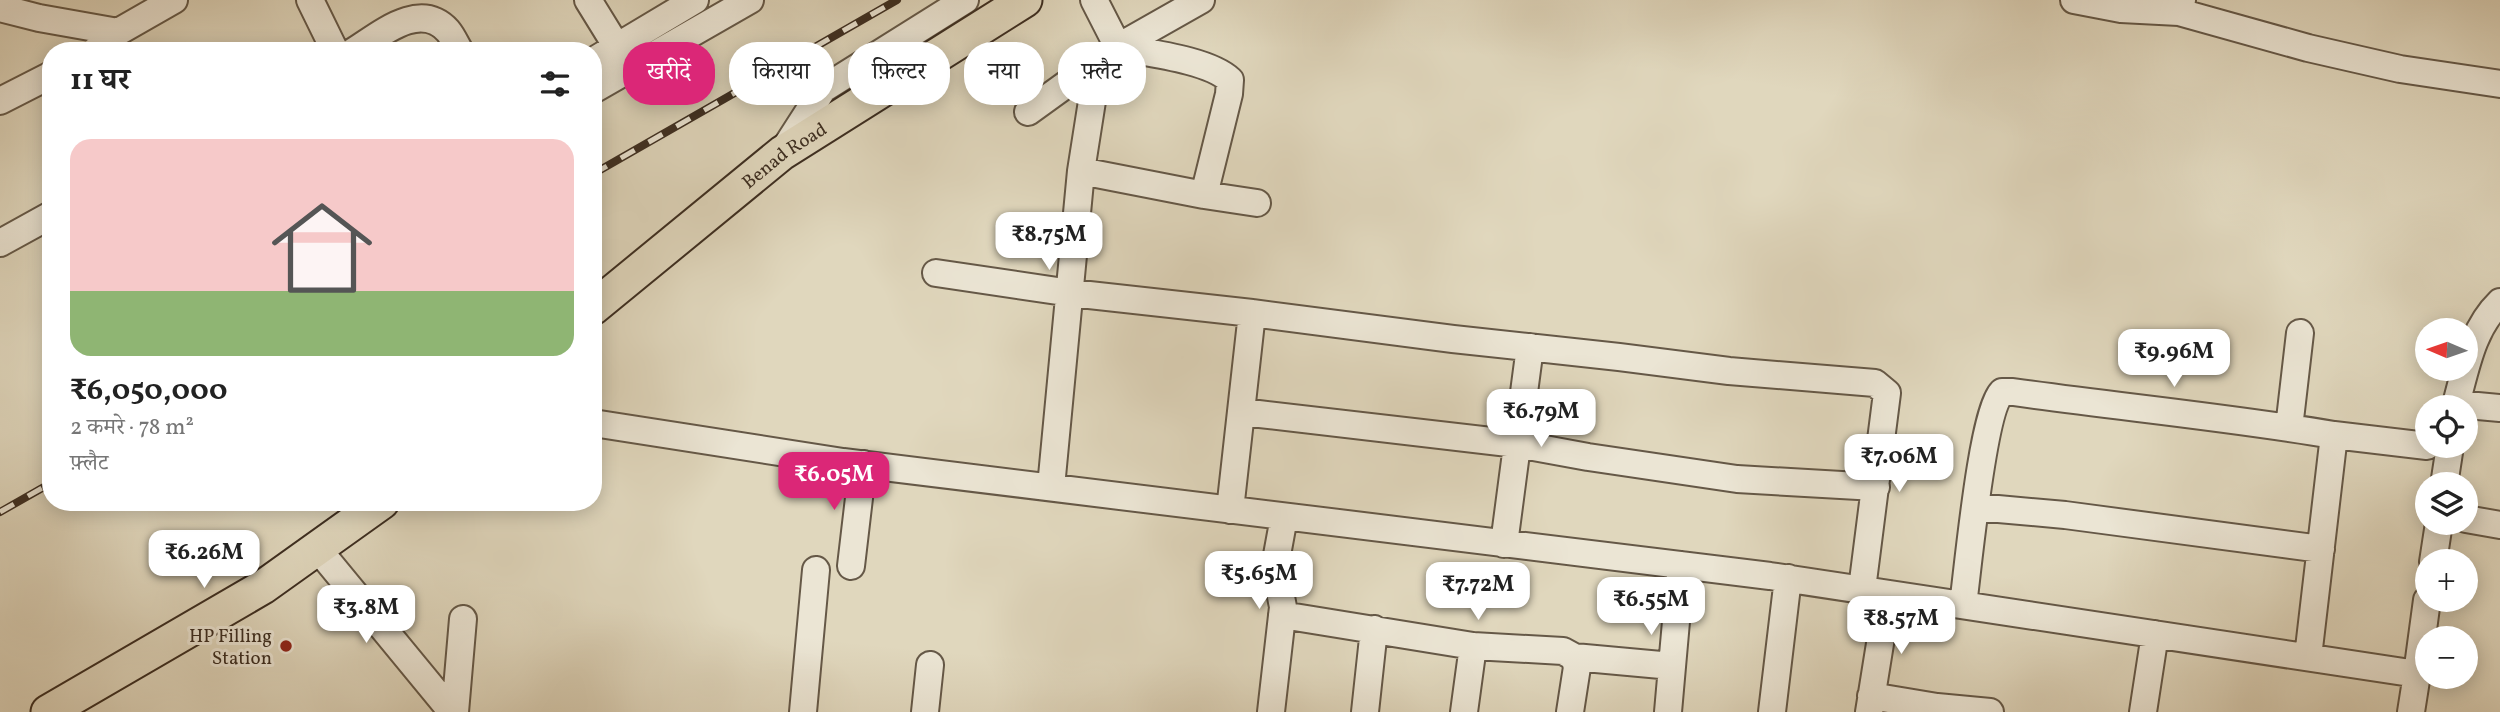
<!DOCTYPE html>
<html lang="hi">
<meta charset="utf-8">
<style>
body{margin:0;font-family:Vollkorn,"Noto Serif Devanagari",serif;background:#f6f6f6;color:#222;height:100vh;display:flex;flex-direction:column;font-size:26px;white-space:nowrap}
*{box-sizing:border-box;margin:0}
p{font-size:23px;color:#767676}
.icon{flex:none;width:38px;height:38px;fill:none;stroke:currentColor;stroke-width:2;stroke-linecap:round;stroke-linejoin:round}
.map{position:relative;flex:1;overflow:hidden}
.details{position:absolute;left:42px;top:42px;width:560px;height:469px;display:flex;flex-direction:column;background:#fff;border-radius:28px;box-shadow:0 4px 18px #0003}
.details>*{flex:none}
.top-card{position:absolute;left:623px;top:42px;width:665px;height:63px;display:flex;gap:14px}
.needle{width:46px;rotate:272deg}
.controls{position:absolute;left:2415px;top:318px;display:grid;gap:14px}
.controls a{display:grid;place-items:center;width:63px;height:63px;border-radius:50%;background:#fff;box-shadow:0 4px 18px #0003;font-size:35px}
.price{position:absolute;translate:-50% -60px;padding:0 16px;border-radius:14px;background:#fff;color:#222;font-size:23px;line-height:46px;filter:drop-shadow(0 2px 4px #0008)}
.price::after{content:'';position:absolute;left:50%;top:42px;width:21px;height:16px;margin-left:-10px;background:inherit;clip-path:polygon(0 0,100% 0,50% 100%)}
.price.active{background:#db2777;color:#fff}
ul{padding:0;list-style:none}
li{display:grid;align-content:center;gap:14px;height:371px;padding:0 28px}
li span{display:grid;place-items:center;height:217px;border-radius:21px;color:#555}
li>.icon{margin-inline-start:auto}
span .icon{width:126px;height:126px;fill:#fffc;stroke-width:1}
li b{font-size:30px}
h2{display:flex;justify-content:space-between;align-items:center;height:84px;padding:0 28px;font-size:30px}
.chip{padding:0 24px;border-radius:28px;background:#fff;box-shadow:0 4px 18px #0003;font-size:24px;line-height:63px}
.chip.active{background:#db2777;color:#fff}
.map>svg:first-child{display:block}
</style>
<div class="map">
<svg width="2500" height="712" viewBox="0 0 2500 712">
<rect width="100%" height="100%" fill="#e0d7bd"/>
<filter id="stains"><feTurbulence type="fractalNoise" baseFrequency=".00286" numOctaves="4"/><feColorMatrix values="0 0 0 0 .2 0 0 0 0 .09 0 0 0 0 .02 0 0 0 .5 -.17"/></filter>
<radialGradient id="worn" r=".72"><stop offset=".6" stop-color="#630" stop-opacity="0"/><stop offset="1" stop-color="#630" stop-opacity=".3"/></radialGradient>
<g fill="none" stroke-linecap="round" stroke-linejoin="round">
<g stroke="#655847" stroke-width="30">
<path id="minor" d="M310 0 335 51
M588 0 617 47
M1094 0 1118 47C1148 53 1209 60 1230 80L1229 94 1204 195
M2074 0 2121 9 2179 12 2182 0
M0 8 39 18 118 32
M2179 12 2308 48 2400 69 2500 84
M95 51 118 32 174 0
M354 51C381 34 420 0 448 31 453 37 456 45 460 51
M593 61 695 0
M593 90 750 0
M0 101 51 75
M1028 112 1118 47 1201 0
M785 148 823 89 965 0
M1081 171 1204 195 1257 203
M0 243 51 215
M936 273 1071 293 1252 313 1453 339 1619 357 1729 371 1875 383 1887 393 1862 589
M2456 404C2466 368 2472 329 2500 302
M2455 408 2456 404 2500 408
M1242 412 1517 444 1588 457 1737 479 1876 487
M593 423 843 462 1770 576 2417 674 2411 712
M2289 428 2300 333
M2334 435 2427 446
M2444 485 2450 446
M1051 487 1081 171 1098 63
M1976 507 2065 515 2321 549
M1230 510 1252 313
M2466 519 2500 525
M1504 544 1530 347
M317 548 452 712
M2433 562 2439 523
M851 566 863 464
M1963 605C1968 569 1982 412 2002 392H2013C2120 407 2227 417 2334 435L2308 657
M1282 615 1473 646 1563 651 1574 657 1577 667 1570 712
M1574 657 1672 666
M2417 674 2427 600
M1871 696 1937 707 1990 712
M455 712 463 619
M803 712 816 570
M925 712 930 665
M1271 712 1283 607 1275 566 1284 517
M1365 712 1374 629
M1464 712 1473 646
M1668 712 1681 565
M1772 712 1788 578
M1869 712 1888 594
M2143 712 2155 634"/>
</g>
<g stroke="#3c2d20" stroke-width="37">
<g id="major">
<path id="s1" d="M593 308 782 153 1025 0"/>
<path d="M48 712 263 587 382 502"/>
</g>
</g>
<use href="#minor" stroke="#ebe5d4" stroke-width="26"/>
<use href="#major" stroke="#e0d7bd" stroke-width="33"/>
<g stroke="#3c2d20" stroke-width="8">
<path id="rail" d="M593 174 897 0
M0 512 51 483"/>
</g>
<use href="#rail" stroke="#ebe5d4" stroke-width="5" stroke-dasharray="16" stroke-linecap="butt"/>
</g>
<circle fill="#8f2418" stroke="#ebe5d4" stroke-width="2.5" cx="286" cy="646" r="7"/>
<g text-anchor="middle" stroke-width="6" stroke-linejoin="round" paint-order="stroke">
<g font-size="19" fill="#3c2d20" stroke="#ebe5d4">
<text dy="7" stroke="none"><textPath href="#s1" startOffset="245">Benad Road</textPath></text>
</g>
<g font-size="19" fill="#3c2d20" stroke="#ebe5d4" text-anchor="end">
<text x="272" y="642">HP Filling<tspan x="272" dy="22">Station</tspan></text>
</g>
</g>
<rect width="100%" height="100%" filter="url(#stains)"/>
<rect width="100%" height="100%" fill="url(#worn)"/>
</svg>
<div class="controls">
<a><svg class="needle" viewBox="-14 -14 28 28"><path d="M0-13l5 13h-10z" fill="#e53935"/><path d="M0 13l5-13h-10z" fill="#767676"/></svg></a>
<a><svg class="icon" aria-label="locate" viewBox="0 0 24 24"><circle cx="12" cy="12" r="6"/><path d="M12 2v4M12 18v4M2 12h4M18 12h4"/></svg></a>
<a><svg class="icon" aria-label="layers" viewBox="0 0 24 24"><path d="M12 4l9 5-9 5-9-5zM3 14l9 5 9-5"/></svg></a>
<a>+</a>
<a>−</a>
</div>
<b class="price" style="left:1049px;top:272px">₹8.75M</b>
<b class="price" style="left:2174px;top:389px">₹9.96M</b>
<b class="price" style="left:1541px;top:449px">₹6.79M</b>
<b class="price" style="left:1899px;top:494px">₹7.06M</b>
<b class="price active" style="left:834px;top:512px">₹6.05M</b>
<b class="price" style="left:204px;top:590px">₹6.26M</b>
<b class="price" style="left:1259px;top:611px">₹5.65M</b>
<b class="price" style="left:1478px;top:622px">₹7.72M</b>
<b class="price" style="left:1651px;top:637px">₹6.55M</b>
<b class="price" style="left:366px;top:645px">₹3.8M</b>
<b class="price" style="left:1901px;top:656px">₹8.57M</b>
<div class="top-card">
<a class="chip active">खरीदें</a>
<a class="chip">किराया</a>
<a class="chip">फ़िल्टर</a>
<a class="chip">नया</a>
<a class="chip">फ़्लैट</a>
</div>
<section class="details">
<h2>11 घर<svg class="icon" aria-label="filters" viewBox="0 0 24 24"><path d="M4 7h16M4 17h16"/><circle cx="9" cy="7" r="2"/><circle cx="15" cy="17" r="2"/></svg></h2>
<ul>
<li><span style="background:linear-gradient(#f6c9c9 70%,#8fb573 0)"><svg class="icon" aria-label="home" viewBox="0 0 24 24"><path d="M3 11l9-7 9 7M6 9v11h12V9"/></svg></span><div><b>₹6,050,000</b><p>2 कमरे · 78 m²</p><p>फ़्लैट</p></div></li>
</ul>
</section>
</div>
